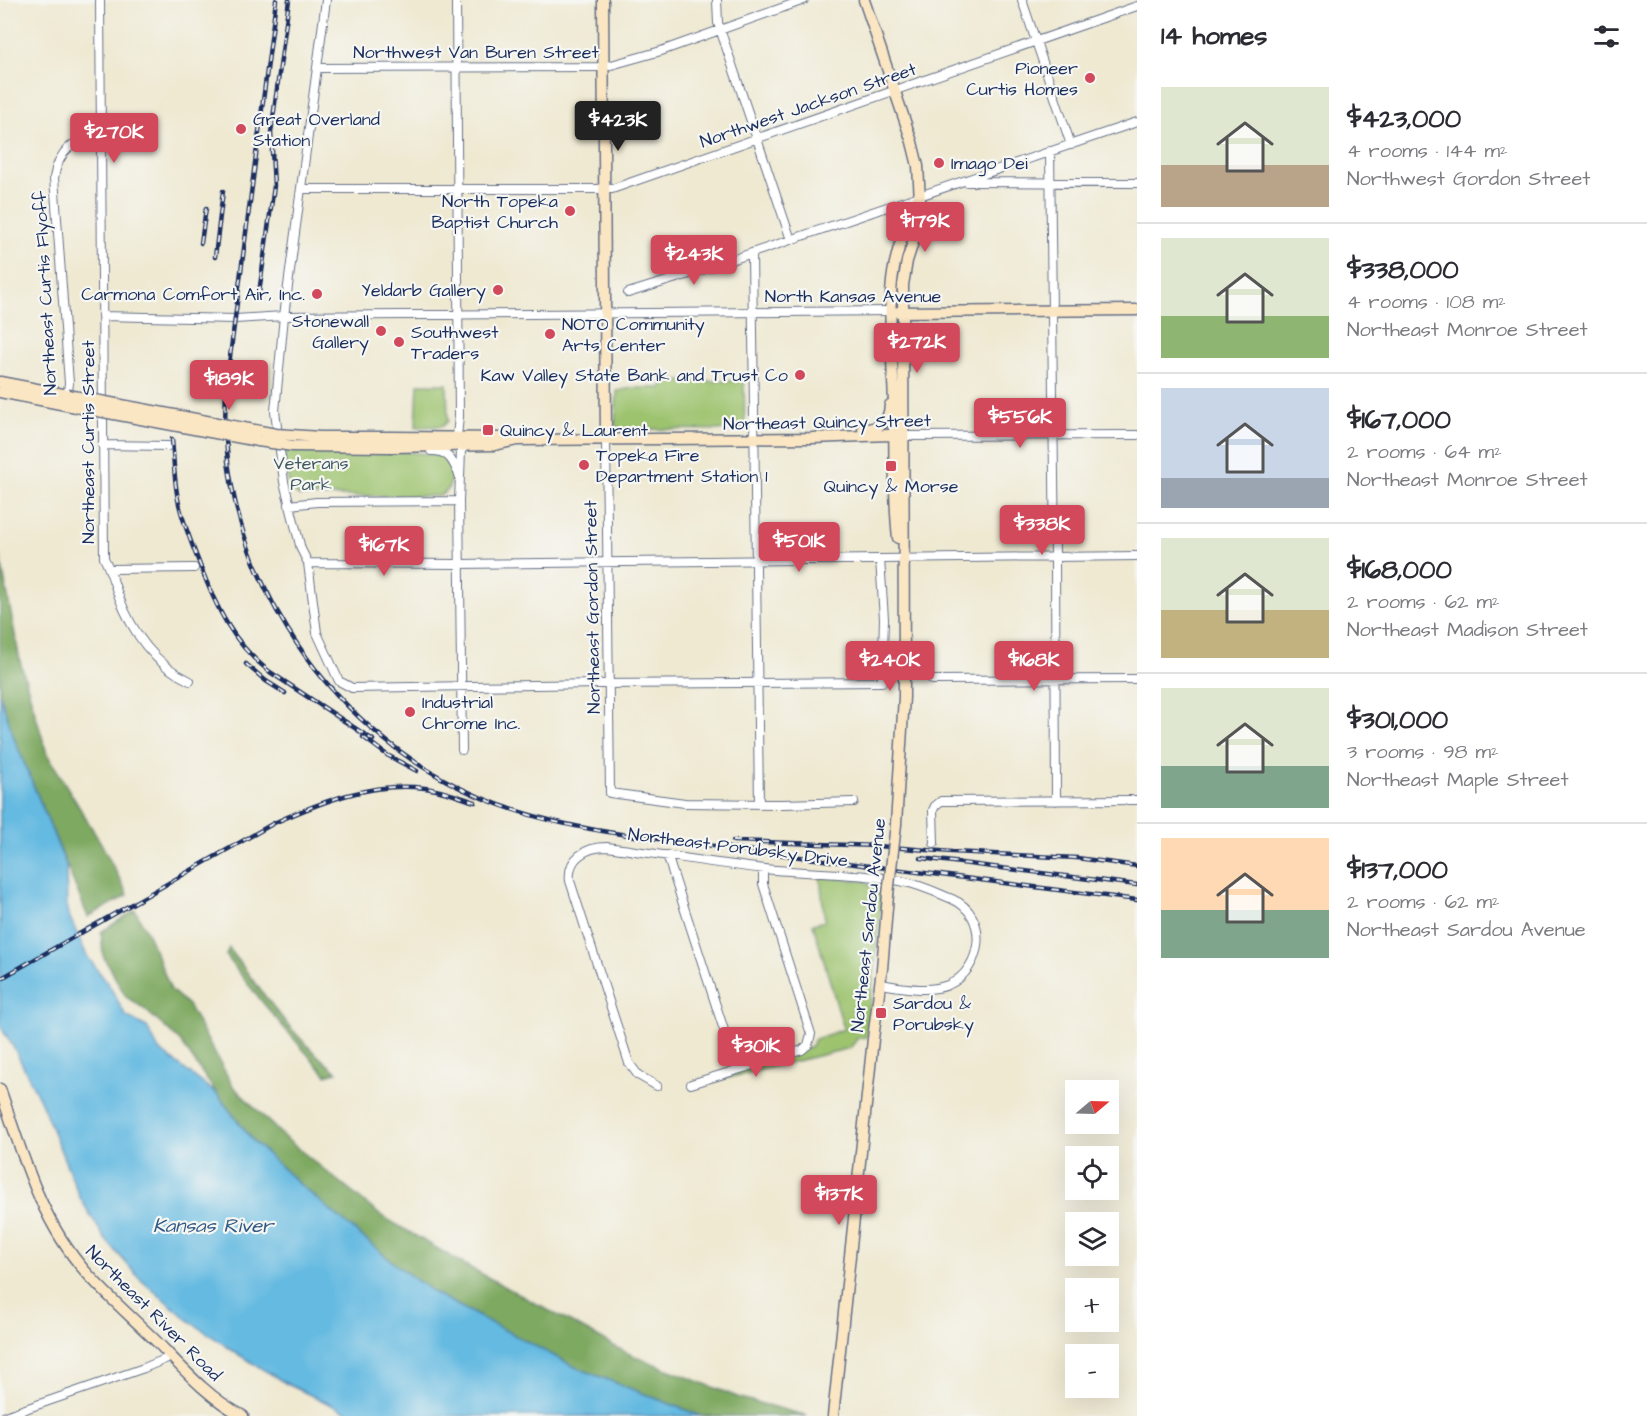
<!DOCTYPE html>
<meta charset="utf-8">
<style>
body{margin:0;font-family:"Architects Daughter",sans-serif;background:#f2f2f3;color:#2b2b33;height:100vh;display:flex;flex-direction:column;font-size:22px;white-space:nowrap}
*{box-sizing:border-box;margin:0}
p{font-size:20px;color:#7c7c81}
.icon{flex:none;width:33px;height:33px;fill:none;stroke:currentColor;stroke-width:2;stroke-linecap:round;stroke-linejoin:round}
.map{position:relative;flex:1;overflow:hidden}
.sheet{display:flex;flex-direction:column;background:#fff;width:510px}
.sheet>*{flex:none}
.needle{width:39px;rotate:71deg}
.tools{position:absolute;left:1065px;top:1080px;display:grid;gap:12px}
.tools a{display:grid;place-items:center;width:54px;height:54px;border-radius:0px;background:#fff;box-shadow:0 6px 24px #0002;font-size:30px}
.price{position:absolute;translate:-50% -51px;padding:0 14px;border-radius:6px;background:#d1495b;color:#fff;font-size:20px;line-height:39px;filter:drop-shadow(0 2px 3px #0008)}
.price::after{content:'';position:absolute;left:50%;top:36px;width:18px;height:14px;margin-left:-9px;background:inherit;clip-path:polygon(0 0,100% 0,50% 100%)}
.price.on{background:#222;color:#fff}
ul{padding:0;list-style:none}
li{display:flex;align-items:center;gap:18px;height:150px;padding:0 24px}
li+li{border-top:2px solid #e1e1e2}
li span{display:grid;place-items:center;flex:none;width:168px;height:120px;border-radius:0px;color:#555}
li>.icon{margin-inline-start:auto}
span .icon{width:72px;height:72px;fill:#fffc;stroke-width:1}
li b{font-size:26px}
h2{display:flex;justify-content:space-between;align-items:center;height:72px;padding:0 24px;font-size:26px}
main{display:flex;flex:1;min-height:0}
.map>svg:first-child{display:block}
</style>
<main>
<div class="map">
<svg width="1137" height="1416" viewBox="0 0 1137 1416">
<rect width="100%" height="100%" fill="#f6f6f2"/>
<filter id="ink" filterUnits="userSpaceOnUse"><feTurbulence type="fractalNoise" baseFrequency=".0167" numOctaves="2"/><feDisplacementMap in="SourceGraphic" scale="12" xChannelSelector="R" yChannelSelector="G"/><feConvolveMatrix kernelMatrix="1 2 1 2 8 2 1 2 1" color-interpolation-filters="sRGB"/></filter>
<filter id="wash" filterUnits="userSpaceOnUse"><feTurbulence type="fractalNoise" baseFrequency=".008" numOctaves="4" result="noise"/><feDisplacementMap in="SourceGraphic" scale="24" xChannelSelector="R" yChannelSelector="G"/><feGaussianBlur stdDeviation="1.35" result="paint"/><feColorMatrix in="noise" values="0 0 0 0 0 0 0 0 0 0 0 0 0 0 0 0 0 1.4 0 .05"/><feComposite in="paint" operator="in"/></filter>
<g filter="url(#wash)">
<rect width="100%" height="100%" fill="#efe9d2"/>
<path fill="#9dc36e" stroke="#5c7966" stroke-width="1.5" d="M663 381H744L745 428 741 430 617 429 615 424 617 391 632 388H662Z
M418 384H447L448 421 443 426 416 427Z
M283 448 407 452 442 455C453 468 456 488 439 496H299C285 488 286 463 283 448Z
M820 877 865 881 882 895 867 1037 858 1038 850 1048 699 1085 810 1047 815 1039 844 1029 813 924 825 921Z"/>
<path fill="#7ea961" stroke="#4c6c60" stroke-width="1.5" d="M0 555 20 661 47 754 101 843 128 895 88 917 14 738 0 695Z
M135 910 149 936 171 990 188 1005 233 1086 284 1137 380 1215 467 1266 627 1353 740 1398 808 1416H701L575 1367 434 1293 396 1265 305 1189 253 1141 217 1094 180 1041 142 1007 126 997 103 956 101 932Z
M229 948C262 992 293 1038 337 1072L326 1075C291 1036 257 998 226 955Z"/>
<path fill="#65bae1" stroke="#4074a0" stroke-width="1.5" d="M0 695 14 738 66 865 67 911 87 956 109 985 126 1016 147 1027 159 1050 217 1094 253 1141 305 1189 396 1265 434 1293 575 1367 701 1416H355L287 1384 236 1353 187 1319 142 1281 105 1239 80 1198 41 1102 13 1046 0 1026Z"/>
</g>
<g filter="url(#ink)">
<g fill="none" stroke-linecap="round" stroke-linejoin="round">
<g stroke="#657087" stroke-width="10">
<path id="street" d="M100 0 104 558C111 571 114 584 119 597 132 632 155 665 190 681
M326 0 284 316 275 411 284 482 301 549 308 563 317 633 339 681 352 688 601 684 882 682 884 619 880 559
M456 0 459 416 457 437
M717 0 718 23 791 240
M1022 0 1071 145
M317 68 604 67 661 51 804 0
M1050 151 1055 557 1056 801
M967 182 1137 183
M301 189H612L1137 6
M752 253 759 804
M628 293 696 272 1137 122
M102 316 235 319 284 316 892 311
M67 399 69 383 54 178C58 152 74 137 101 135
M903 436 1137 435
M606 440 610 793 685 803 783 804 854 802
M102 445 168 446
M431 451C448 450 453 461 459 475
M289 505 317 502 459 501
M308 563 460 564 1137 556
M110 569 194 568
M932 680 1137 679
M462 750 459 501 461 451 466 445
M934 843 933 810 935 806 941 801 1137 800
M667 855 737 1070
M691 1084 802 1050 808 1045 811 1034 763 884V869
M657 1086 638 1075 629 1063 570 881C567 858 586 847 607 847 660 854 712 863 765 869 811 874 859 872 905 882 921 885 937 893 952 899 990 915 983 970 948 985 928 993 901 987 880 984
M5 1416 144 1368 170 1357"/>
</g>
<g stroke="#657087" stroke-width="13">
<path id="secondary" d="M603 0 606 440
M864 0 912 142 918 166 921 217 907 261 903 285 904 697 896 824
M898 312 1137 310
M0 382 68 395
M0 392 66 405
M863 429C880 429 889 422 890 405
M391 437 507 438
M391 447 494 445 517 440 812 438 889 435 903 436
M898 538C893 493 895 450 894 405 893 364 888 322 892 281 895 253 906 224 918 198
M0 1089C22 1152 40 1220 85 1271 108 1297 135 1320 160 1345 185 1371 210 1399 243 1416
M833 1416 873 1039 882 969 888 895"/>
</g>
<use href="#street" stroke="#fff" stroke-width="8"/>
<use href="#secondary" stroke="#fbe6c4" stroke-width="10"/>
<g stroke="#1b2f5e" stroke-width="4.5">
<path id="rail" d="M276 0 227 380C210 556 321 730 482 798 529 818 577 828 627 835L1137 900
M201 243 206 208
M215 257 223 191
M259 293 274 186 271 133 289 0
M172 439C174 461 174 483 179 504 184 525 192 545 200 565 216 607 233 644 270 672L373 740
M246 664 266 681 285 693
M363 737 387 755 417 771
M733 841 878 846 952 852 1077 858 1137 866
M921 858 1137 885
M0 979 274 823C321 802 373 781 425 788 442 790 459 797 475 802"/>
</g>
<use href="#rail" stroke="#f6f6f2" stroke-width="2" stroke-dasharray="7" stroke-linecap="butt"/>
<g stroke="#657087" stroke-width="13" stroke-linecap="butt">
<path id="secondary-bridge" d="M68 395 276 434 320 437H391
M66 405 258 441 293 446 391 447
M888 895 896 824"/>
</g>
<use href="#secondary-bridge" stroke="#fbe6c4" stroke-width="10"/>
</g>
</g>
<g fill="#d1495b" stroke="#f6f6f2" stroke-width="2">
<circle cx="1090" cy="78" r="6"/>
<circle cx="241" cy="129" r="6"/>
<circle cx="939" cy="163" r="6"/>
<circle cx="570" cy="211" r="6"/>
<circle cx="498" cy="290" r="6"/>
<circle cx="317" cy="294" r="6"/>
<circle cx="381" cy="331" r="6"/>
<circle cx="550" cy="334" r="6"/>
<circle cx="399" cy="342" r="6"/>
<circle cx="800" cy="375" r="6"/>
<rect x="482" y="424" width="12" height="12" rx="3"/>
<circle cx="584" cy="465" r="6"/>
<rect x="885" y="460" width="12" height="12" rx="3"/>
<circle cx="410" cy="712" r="6"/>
<rect x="875" y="1007" width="12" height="12" rx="3"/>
</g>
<g text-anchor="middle" stroke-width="4.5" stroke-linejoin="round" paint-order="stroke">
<g font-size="18" fill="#1b2f5e" stroke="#f6f6f2">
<text x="476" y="58">Northwest Van Buren Street</text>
<text transform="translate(808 105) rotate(-19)" y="6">Northwest Jackson Street</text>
<text transform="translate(45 293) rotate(-93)" y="6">Northeast Curtis Flyoff</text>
<text x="853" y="302">North Kansas Avenue</text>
<text transform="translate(827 422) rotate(-1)" y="6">Northeast Quincy Street</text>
<text transform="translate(88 442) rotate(-90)" y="6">Northeast Curtis Street</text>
<text transform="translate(592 607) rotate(-91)" y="6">Northeast Gordon Street</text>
<text transform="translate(738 847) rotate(7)" y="6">Northeast Porubsky Drive</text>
<text transform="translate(868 925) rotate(-84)" y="6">Northeast Sardou Avenue</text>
<text transform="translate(154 1313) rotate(45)" y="6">Northeast River Road</text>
</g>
<g font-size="18" fill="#1b2f5e" stroke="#f6f6f2" text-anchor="start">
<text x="1078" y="74" text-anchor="end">Pioneer<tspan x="1078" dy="21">Curtis Homes</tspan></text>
<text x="253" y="125">Great Overland<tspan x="253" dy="21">Station</tspan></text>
<text x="951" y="169">Imago Dei</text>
<text x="558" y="207" text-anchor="end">North Topeka<tspan x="558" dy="21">Baptist Church</tspan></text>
<text x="486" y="296" text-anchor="end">Yeldarb Gallery</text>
<text x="305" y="300" text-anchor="end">Carmona Comfort Air, Inc.</text>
<text x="369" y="327" text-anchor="end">Stonewall<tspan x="369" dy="21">Gallery</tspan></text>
<text x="562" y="330">NOTO Community<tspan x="562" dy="21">Arts Center</tspan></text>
<text x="411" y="338">Southwest<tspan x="411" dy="21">Traders</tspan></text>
<text x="788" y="381" text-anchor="end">Kaw Valley State Bank and Trust Co</text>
<text x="500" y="436">Quincy &amp; Laurent</text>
<text x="596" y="461">Topeka Fire<tspan x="596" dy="21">Department Station 1</tspan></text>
<text x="891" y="492" text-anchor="middle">Quincy &amp; Morse</text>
<text x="422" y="708">Industrial<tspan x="422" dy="21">Chrome Inc.</tspan></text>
<text x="893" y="1009">Sardou &amp;<tspan x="893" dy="21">Porubsky</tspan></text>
</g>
<g font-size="18" fill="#425b63" stroke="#f6f6f2">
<text x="311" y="469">Veterans<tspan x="311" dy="21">Park</tspan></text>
</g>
<g font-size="20" font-style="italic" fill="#315985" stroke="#f6f6f2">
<text x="213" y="1232">Kansas River</text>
</g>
</g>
</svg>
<div class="tools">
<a><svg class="needle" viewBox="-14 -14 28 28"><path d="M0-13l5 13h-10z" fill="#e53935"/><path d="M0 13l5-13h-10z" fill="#7c7c81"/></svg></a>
<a><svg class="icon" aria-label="locate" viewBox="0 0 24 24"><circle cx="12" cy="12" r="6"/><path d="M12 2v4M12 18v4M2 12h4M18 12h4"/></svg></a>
<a><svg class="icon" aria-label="layers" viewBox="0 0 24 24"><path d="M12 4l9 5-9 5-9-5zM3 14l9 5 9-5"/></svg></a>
<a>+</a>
<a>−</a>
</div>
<b class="price on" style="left:618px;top:152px">$423K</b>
<b class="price" style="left:114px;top:164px">$270K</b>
<b class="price" style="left:925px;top:253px">$179K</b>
<b class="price" style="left:694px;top:286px">$243K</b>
<b class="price" style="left:917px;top:374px">$272K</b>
<b class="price" style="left:229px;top:411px">$189K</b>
<b class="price" style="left:1020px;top:449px">$556K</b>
<b class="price" style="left:1042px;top:556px">$338K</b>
<b class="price" style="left:799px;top:573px">$501K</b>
<b class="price" style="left:384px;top:577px">$167K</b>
<b class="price" style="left:890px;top:692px">$240K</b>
<b class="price" style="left:1034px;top:692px">$168K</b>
<b class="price" style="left:756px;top:1078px">$301K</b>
<b class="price" style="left:839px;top:1226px">$137K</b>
</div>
<section class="sheet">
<h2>14 homes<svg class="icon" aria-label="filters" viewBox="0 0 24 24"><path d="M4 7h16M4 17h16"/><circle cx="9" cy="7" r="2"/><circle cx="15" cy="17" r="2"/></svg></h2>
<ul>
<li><span style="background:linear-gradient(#dfe7d0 65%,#b9a48a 0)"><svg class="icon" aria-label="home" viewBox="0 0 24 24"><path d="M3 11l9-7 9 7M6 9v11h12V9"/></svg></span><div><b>$423,000</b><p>4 rooms · 144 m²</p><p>Northwest Gordon Street</p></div></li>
<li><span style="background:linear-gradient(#dfe7d0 65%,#8fb573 0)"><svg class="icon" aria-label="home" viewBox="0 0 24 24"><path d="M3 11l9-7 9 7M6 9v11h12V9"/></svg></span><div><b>$338,000</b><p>4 rooms · 108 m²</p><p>Northeast Monroe Street</p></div></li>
<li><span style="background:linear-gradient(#c9d6e8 75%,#9aa5b1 0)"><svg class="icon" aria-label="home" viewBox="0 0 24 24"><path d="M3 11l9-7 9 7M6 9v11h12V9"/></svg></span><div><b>$167,000</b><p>2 rooms · 64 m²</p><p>Northeast Monroe Street</p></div></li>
<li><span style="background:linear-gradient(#dfe7d0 60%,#c2b280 0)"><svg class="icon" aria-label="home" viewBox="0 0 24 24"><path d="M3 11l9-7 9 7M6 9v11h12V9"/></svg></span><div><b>$168,000</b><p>2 rooms · 62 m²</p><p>Northeast Madison Street</p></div></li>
<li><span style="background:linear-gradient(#dfe7d0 65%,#7fa58c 0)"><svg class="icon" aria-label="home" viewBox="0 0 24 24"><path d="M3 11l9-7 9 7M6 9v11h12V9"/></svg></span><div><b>$301,000</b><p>3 rooms · 98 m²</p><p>Northeast Maple Street</p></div></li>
<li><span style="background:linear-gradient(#ffd9b3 60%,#7fa58c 0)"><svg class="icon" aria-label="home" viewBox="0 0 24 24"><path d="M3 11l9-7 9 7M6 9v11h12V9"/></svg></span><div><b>$137,000</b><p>2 rooms · 62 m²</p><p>Northeast Sardou Avenue</p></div></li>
</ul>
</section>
</main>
